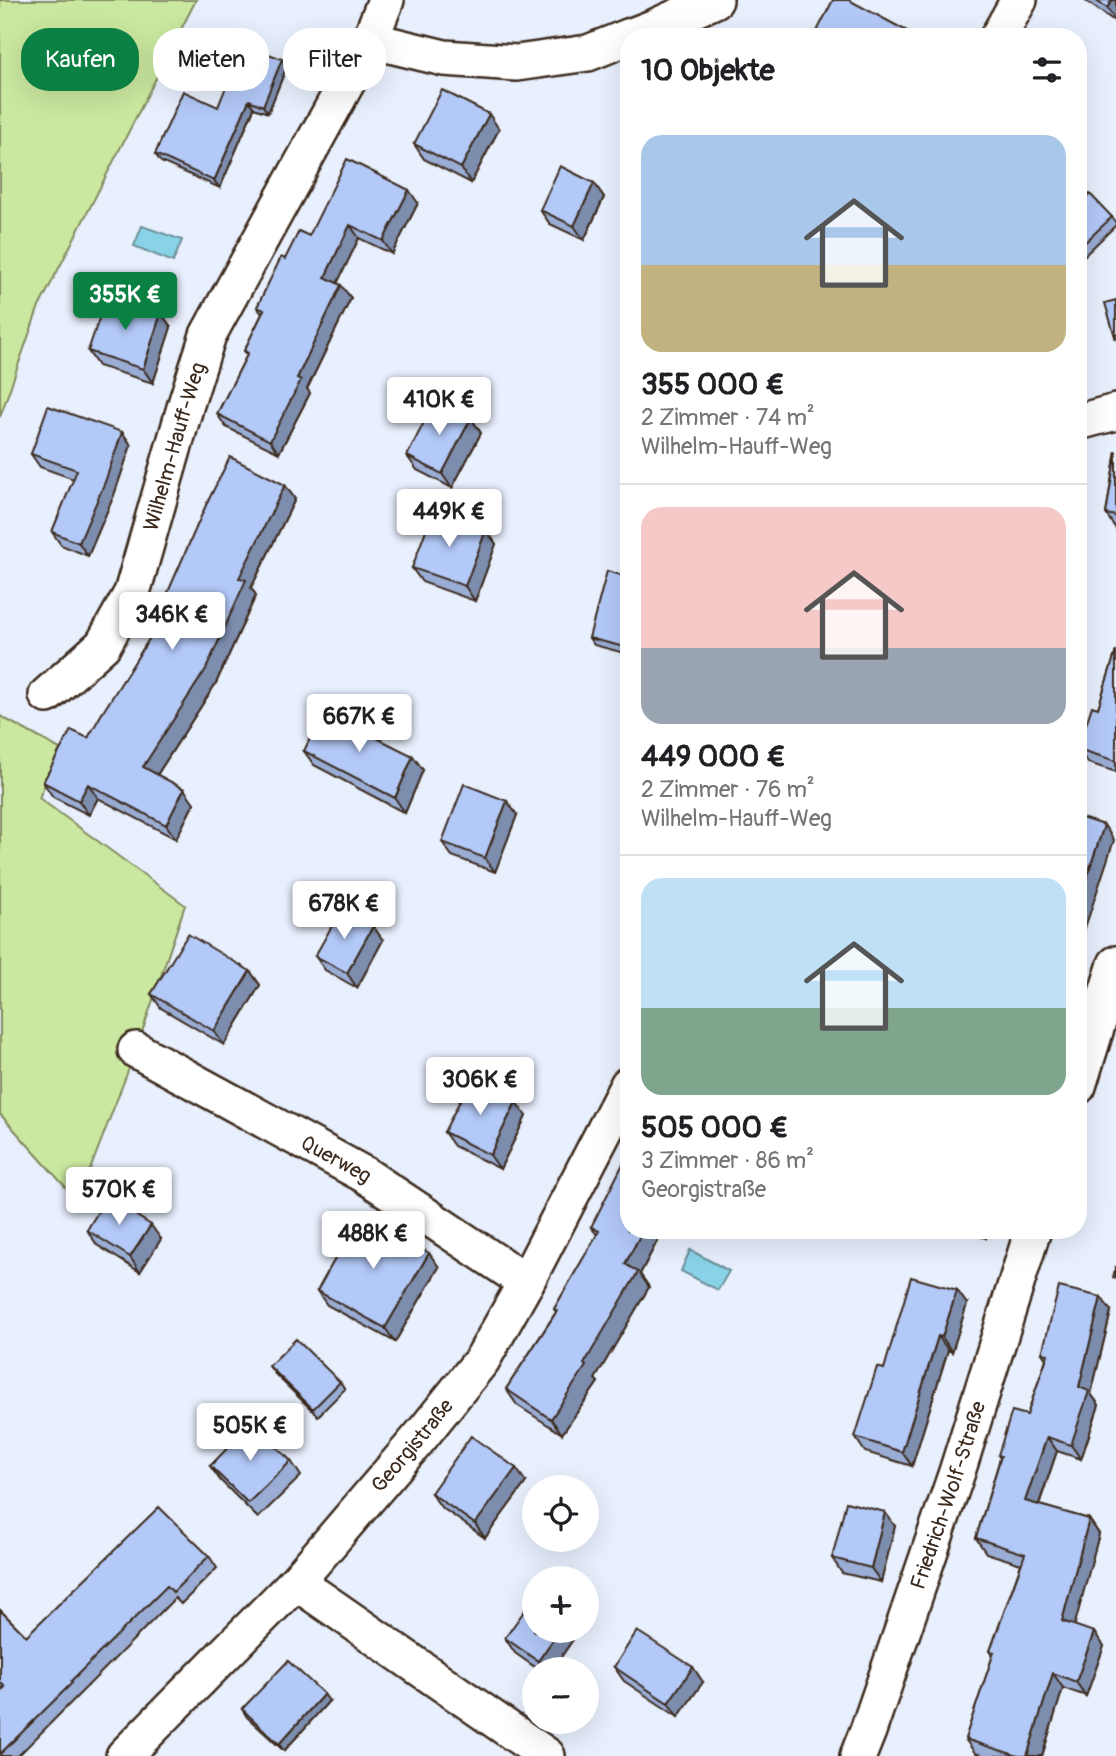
<!DOCTYPE html>
<html lang="de">
<meta charset="utf-8">
<style>
body{margin:0;font-family:Pangolin,sans-serif;background:#f2f2f2;color:#202124;height:100vh;display:flex;flex-direction:column;font-size:26px;white-space:nowrap}
*{box-sizing:border-box;margin:0}
p{font-size:23px;color:#757577}
.icon{flex:none;width:38px;height:38px;fill:none;stroke:currentColor;stroke-width:2;stroke-linecap:round;stroke-linejoin:round}
.map{position:relative;flex:1;overflow:hidden}
.side{position:absolute;left:620px;top:28px;width:467px;height:1211px;display:flex;flex-direction:column;background:#fff;border-radius:28px;box-shadow:0 7px 28px #0002}
.side>*{flex:none}
.hud{position:absolute;left:21px;top:28px;width:494px;height:63px;display:flex;gap:14px}
.fabs{position:absolute;left:522px;top:1475px;display:grid;gap:14px}
.fabs a{display:grid;place-items:center;width:77px;height:77px;border-radius:50%;background:#fff;box-shadow:0 7px 28px #0002;font-size:35px}
.price{position:absolute;translate:-50% -60px;padding:0 16px;border-radius:7px;background:#fff;color:#222;font-size:23px;line-height:46px;filter:drop-shadow(0 2px 4px #0008)}
.price::after{content:'';position:absolute;left:50%;top:42px;width:21px;height:16px;margin-left:-10px;background:inherit;clip-path:polygon(0 0,100% 0,50% 100%)}
.price.on{background:#0b8043;color:#fff}
ul{padding:0;list-style:none}
li{display:grid;align-content:center;gap:14px;height:371px;padding:0 21px}
li+li{border-top:2px solid #e0e0e0}
li span{display:grid;place-items:center;height:217px;border-radius:21px;color:#555}
li>.icon{margin-inline-start:auto}
span .icon{width:126px;height:126px;fill:#fffc;stroke-width:1}
li b{font-size:30px}
h2{display:flex;justify-content:space-between;align-items:center;height:84px;padding:0 21px;font-size:30px}
.tag{padding:0 24px;border-radius:28px;background:#fff;box-shadow:0 7px 28px #0002;font-size:24px;line-height:63px}
.tag.on{background:#0b8043;color:#fff}
.map>svg:first-child{display:block}
</style>
<div class="map">
<svg width="1116" height="1756" viewBox="0 0 1116 1756">
<rect width="100%" height="100%" fill="#e8effd"/>
<filter id="ink" filterUnits="userSpaceOnUse"><feTurbulence type="fractalNoise" baseFrequency=".0143" numOctaves="2"/><feDisplacementMap in="SourceGraphic" scale="14" xChannelSelector="R" yChannelSelector="G"/><feConvolveMatrix kernelMatrix="1 2 1 2 8 2 1 2 1" color-interpolation-filters="sRGB"/></filter>
<g filter="url(#ink)">
<path fill="#cae89f" stroke="#82895e" stroke-width="2" d="M0 0H196L38 309 0 417Z
M0 716 60 749 39 798 185 905 136 1050 78 1201 0 1114Z"/>
<path fill="#89d3e9" stroke="#6a8f98" stroke-width="2" d="M142 226 182 240 173 262 134 246Z
M690 1250 729 1271 718 1290 681 1271Z"/>
<g fill="none" stroke-linecap="round" stroke-linejoin="round">
<g stroke="#3b2a1e" stroke-width="40">
<g id="minor">
<path d="M629 37 655 27 715 0"/>
<path d="M998 37 1019 0"/>
<path d="M370 40 444 58 517 63 588 53 628 37"/>
<path d="M1078 422 1116 412"/>
<path id="s1" d="M47 695 103 645 132 593 186 404 208 335 370 40 386 0"/>
<path id="s2" d="M136 1050 365 1175 526 1282"/>
<path d="M1078 1086 1116 964"/>
<path d="M296 1582 547 1756"/>
<path id="s3" d="M124 1756 296 1582 421 1436 482 1360 526 1282 628 1085"/>
<path id="s4" d="M858 1756 868 1731 957 1472 1033 1230"/>
</g>
</g>
<use href="#minor" stroke="#fff" stroke-width="35"/>
</g>
<path fill="#9aadd5" stroke="#3b2a1e" stroke-width="2" d="M1083 0H1116V22L1084 0Z
M287 66 268 113 254 108 220 188 161 162 155 154 218 107Z
M499 129 471 183 424 159 414 144Z
M594 183 604 197 584 240 550 224 540 210Z
M418 203 392 254 359 238 337 283 351 298 307 389 310 393 279 453 226 427 217 414 247 355 244 351 262 314 257 307 285 259 309 236Z
M1078 205 1112 217 1116 223V225L1084 256 1078 249Z
M161 313 171 327 153 383 98 366 88 351Z
M471 418 481 433 452 488 417 470 407 456Z
M122 432 131 445 114 495 88 556 61 545 52 532 74 479 40 467 31 454Z
M1116 451V529L1106 514Z
M285 485 295 499 251 588 256 595 216 683 157 775 194 803 176 839 98 798 89 815 53 797 43 782 88 738 161 620 158 615Z
M486 530 496 544 475 601 422 582 412 568Z
M628 577V654L594 645 589 638Z
M1116 651V772L1088 763 1078 749 1098 708Z
M304 751 423 770 405 813 314 765Z
M517 815 495 872 452 856 442 842Z
M383 940 357 988 325 970 315 956Z
M250 971 260 985 224 1045 161 1008 151 994Z
M526 1116 500 1169 454 1146 444 1132Z
M591 1227 628 1230H663L640 1274 649 1287 595 1379 598 1382 562 1434 517 1405 506 1389 556 1312 554 1309 597 1235Z
M87 1230 161 1239 140 1272 97 1245Z
M959 1230H989L986 1238Z
M439 1267 395 1342 327 1305 317 1291Z
M967 1304 952 1352 948 1350 912 1466 865 1452 855 1437 884 1369Z
M1111 1311 1091 1394 1099 1405 1081 1459 1057 1451 1039 1505 1089 1519 1099 1534 1074 1625 1104 1646 1086 1696 1063 1688 1042 1756H984L975 1753 965 1739 993 1655 990 1651 1021 1564 986 1553 976 1538 1000 1458 998 1455 1027 1415 1046 1359 1042 1353Z
M269 1366 340 1382 345 1389 318 1416 275 1374Z
M291 1461 301 1476 258 1518 220 1480 210 1466Z
M526 1482 485 1538 441 1507 431 1493Z
M895 1526 881 1582 842 1573 832 1558Z
M209 1556 217 1568 181 1604 175 1598 18 1756H0V1692L3 1689 0 1686V1610L26 1636Z
M505 1638H574L552 1670H539L515 1653Z
M614 1667 703 1682 678 1717 624 1681Z
M329 1701 284 1751 247 1717 242 1709Z"/>
<path fill="#7d8dae" stroke="#3b2a1e" stroke-width="2" d="M1112 0H1116V21L1107 8Z
M282 59 287 66 268 113 263 106Z
M249 100 254 108 220 188 214 181Z
M489 114 499 129 471 183 461 168Z
M594 183 604 197 584 240 574 226Z
M409 190 418 203 392 254 383 241Z
M350 225 359 238 334 290 325 277Z
M341 285 351 298 307 389 310 393 279 453 270 441 297 378Z
M161 313 171 327 153 383 143 369Z
M471 418 481 433 452 488 442 474Z
M122 432 131 445 114 495 88 556 79 543Z
M285 485 295 499 251 588 256 595 216 683 153 781 143 767Z
M486 530 496 544 475 601 465 586Z
M413 756 423 770 405 813 395 798Z
M88 784 98 798 89 815 79 801Z
M184 789 194 803 176 839 166 825Z
M507 801 517 815 495 872 485 858Z
M1104 825 1114 840 1078 949V904Z
M373 926 383 940 357 988 347 973Z
M250 971 260 985 224 1045 214 1031Z
M516 1102 526 1116 500 1169 490 1155Z
M151 1225 161 1239 140 1272 130 1257Z
M643 1230H663L640 1274 649 1287 595 1379 598 1382 562 1434 551 1419 584 1364 625 1264Z
M980 1230H989L986 1238Z
M429 1253 439 1267 395 1342 385 1328Z
M957 1290 967 1304 952 1352 942 1337Z
M1101 1297 1111 1311 1091 1394 1099 1405 1081 1459 1071 1445 1079 1387Z
M938 1336 948 1350 912 1466 902 1452Z
M1047 1437 1057 1451 1035 1515 1025 1501Z
M516 1468 526 1482 485 1538 475 1524Z
M885 1512 895 1526 881 1582 871 1568Z
M1089 1519 1099 1534 1072 1635 1062 1621Z
M559 1631H570L574 1638 552 1670H544L538 1661Z
M1094 1632 1104 1646 1086 1696 1076 1682Z
M693 1667 703 1682 678 1717 668 1703Z
M1053 1673 1063 1688 1042 1756H1027Z
M324 1694 329 1701 284 1751 279 1744Z"/>
<path fill="#b3c9f8" stroke="#3b2a1e" stroke-width="2" d="M833 0H849L918 37H814Z
M1095 0H1112L1107 8Z
M243 44 282 59 263 106 249 100 214 181 155 154 183 91 218 107Z
M442 90 489 114 461 168 414 144Z
M347 159 409 190 383 241 350 225 325 277 341 285 297 378 301 380 270 441 217 414 248 353 244 351 264 310 257 307 281 257 285 259 299 231 309 236Z
M560 166 594 183 574 226 540 210Z
M1090 194 1112 217 1079 248 1078 247V205Z
M107 295 161 313 143 369 88 351Z
M1116 300V340L1105 303Z
M435 400 471 418 442 474 407 456Z
M48 406 122 432 105 482 79 543 52 532 77 470 31 454Z
M1116 451V516L1106 514Z
M230 457 285 485 239 578 246 580 206 669 143 767 184 789 166 825 88 784 79 801 43 782 71 730 88 738 101 715 163 617 158 615 206 505Z
M433 511 486 530 465 586 412 568Z
M607 571 628 577V648L589 638Z
M1116 651V761L1078 749 1092 706 1098 708Z
M323 711 413 756 395 798 304 751Z
M464 784 507 801 485 858 442 842Z
M1078 817 1104 825 1078 904Z
M342 908 373 926 347 973 315 956Z
M188 934 250 971 214 1031 151 994Z
M471 1079 516 1102 490 1155 444 1132Z
M628 1154V1230H643L625 1264 638 1272 584 1364 586 1366 551 1419 506 1389 557 1311 554 1309 599 1231 591 1227Z
M107 1197 151 1225 130 1257 87 1230Z
M360 1214 429 1253 385 1328 317 1291Z
M1116 1266V1278L1113 1277Z
M911 1277 957 1290 942 1337 938 1336 902 1452 855 1437 877 1367 884 1369Z
M1059 1287 1101 1297 1079 1387 1089 1391 1071 1445 1047 1437 1025 1501 1089 1519 1062 1621 1094 1632 1076 1682 1053 1673 1027 1756H1018L965 1739 994 1652 990 1651 1025 1554 976 1538 1001 1456 998 1455 1012 1411 1027 1415 1048 1354 1042 1353Z
M296 1339 340 1382 313 1409 269 1366Z
M252 1423 291 1461 248 1503 210 1466Z
M471 1436 516 1468 475 1524 431 1493Z
M846 1502 885 1512 871 1568 832 1558Z
M159 1507 209 1556 173 1592 167 1586 71 1681 72 1683 0 1754V1692L5 1687 0 1682V1610L26 1636Z
M532 1600 534 1602V1631H559L538 1661 505 1638Z
M637 1631 693 1667 668 1703 614 1667Z
M288 1661 324 1694 279 1744 242 1709Z"/>
</g>
<g text-anchor="middle" stroke-width="6" stroke-linejoin="round" paint-order="stroke">
<g font-size="21" fill="#3b2a1e" stroke="#fff">
<text dy="7" stroke="none"><textPath href="#s1" startOffset="287">Wilhelm-Hauff-Weg</textPath></text>
<text dy="7" stroke="none"><textPath href="#s2" startOffset="228">Querweg</textPath></text>
<text dy="7" stroke="none"><textPath href="#s3" startOffset="424">Georgistraße</textPath></text>
<text dy="7" stroke="none"><textPath href="#s4" startOffset="276">Friedrich-Wolf-Straße</textPath></text>
</g>
</g>
</svg>
<div class="fabs">
<a><svg class="icon" aria-label="locate" viewBox="0 0 24 24"><circle cx="12" cy="12" r="6"/><path d="M12 2v4M12 18v4M2 12h4M18 12h4"/></svg></a>
<a>+</a>
<a>−</a>
</div>
<b class="price on" style="left:125px;top:332px">355K €</b>
<b class="price" style="left:439px;top:437px">410K €</b>
<b class="price" style="left:449px;top:549px">449K €</b>
<b class="price" style="left:172px;top:652px">346K €</b>
<b class="price" style="left:359px;top:754px">667K €</b>
<b class="price" style="left:344px;top:941px">678K €</b>
<b class="price" style="left:480px;top:1117px">306K €</b>
<b class="price" style="left:119px;top:1227px">570K €</b>
<b class="price" style="left:373px;top:1271px">488K €</b>
<b class="price" style="left:250px;top:1463px">505K €</b>
<div class="hud">
<a class="tag on">Kaufen</a>
<a class="tag">Mieten</a>
<a class="tag">Filter</a>
</div>
<section class="side">
<h2>10 Objekte<svg class="icon" aria-label="filters" viewBox="0 0 24 24"><path d="M4 7h16M4 17h16"/><circle cx="9" cy="7" r="2"/><circle cx="15" cy="17" r="2"/></svg></h2>
<ul>
<li><span style="background:linear-gradient(#a9c7e8 60%,#c2b280 0)"><svg class="icon" aria-label="home" viewBox="0 0 24 24"><path d="M3 11l9-7 9 7M6 9v11h12V9"/></svg></span><div><b>355 000 €</b><p>2 Zimmer · 74 m²</p><p>Wilhelm-Hauff-Weg</p></div></li>
<li><span style="background:linear-gradient(#f6c9c9 65%,#9aa5b1 0)"><svg class="icon" aria-label="home" viewBox="0 0 24 24"><path d="M3 11l9-7 9 7M6 9v11h12V9"/></svg></span><div><b>449 000 €</b><p>2 Zimmer · 76 m²</p><p>Wilhelm-Hauff-Weg</p></div></li>
<li><span style="background:linear-gradient(#bfe0f5 60%,#7fa58c 0)"><svg class="icon" aria-label="home" viewBox="0 0 24 24"><path d="M3 11l9-7 9 7M6 9v11h12V9"/></svg></span><div><b>505 000 €</b><p>3 Zimmer · 86 m²</p><p>Georgistraße</p></div></li>
</ul>
</section>
</div>
